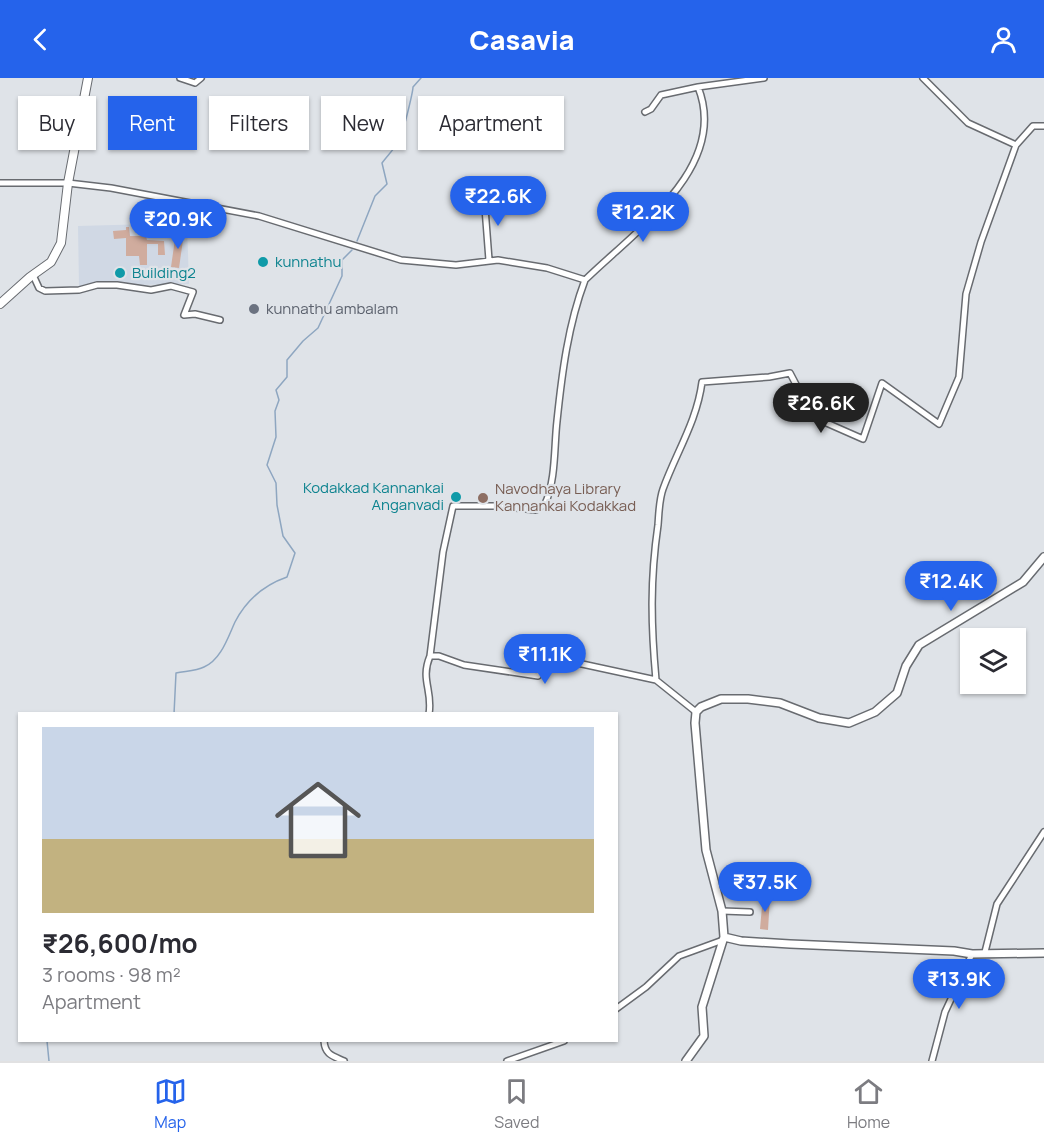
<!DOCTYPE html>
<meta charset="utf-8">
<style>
body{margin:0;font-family:Manrope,sans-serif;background:#f2f2f3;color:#2b2b33;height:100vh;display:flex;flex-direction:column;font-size:22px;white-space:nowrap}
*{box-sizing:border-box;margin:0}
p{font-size:20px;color:#7c7c81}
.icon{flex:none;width:33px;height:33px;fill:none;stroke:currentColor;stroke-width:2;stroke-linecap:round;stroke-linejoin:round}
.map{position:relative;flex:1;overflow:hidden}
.panel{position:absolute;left:18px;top:634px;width:600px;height:330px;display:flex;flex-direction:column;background:#fff;border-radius:0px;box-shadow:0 2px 4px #0004}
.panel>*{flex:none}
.top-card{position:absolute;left:18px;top:18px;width:600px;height:54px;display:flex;gap:12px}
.buttons{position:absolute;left:960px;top:550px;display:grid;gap:12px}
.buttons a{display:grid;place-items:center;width:66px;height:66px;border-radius:0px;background:#fff;box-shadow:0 2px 4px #0004;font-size:30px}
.price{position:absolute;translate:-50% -51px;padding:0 14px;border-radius:21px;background:#2563eb;color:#fff;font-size:20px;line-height:39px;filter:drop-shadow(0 2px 3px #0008)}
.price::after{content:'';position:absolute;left:50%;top:36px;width:18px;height:14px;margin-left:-9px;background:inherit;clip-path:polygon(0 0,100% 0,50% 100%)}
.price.on{background:#222;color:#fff}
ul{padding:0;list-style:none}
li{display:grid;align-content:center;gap:12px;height:318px;padding:0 24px}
li span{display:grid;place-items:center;height:186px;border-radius:0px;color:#555}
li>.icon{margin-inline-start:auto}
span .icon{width:108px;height:108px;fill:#fffc;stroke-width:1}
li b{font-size:26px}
.chip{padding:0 21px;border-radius:0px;background:#fff;box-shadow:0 2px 4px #0004;font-size:21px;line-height:54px}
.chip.on{background:#2563eb;color:#fff}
header{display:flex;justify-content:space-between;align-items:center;height:78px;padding:0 24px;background:#2563eb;color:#fff;font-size:27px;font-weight:800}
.menu{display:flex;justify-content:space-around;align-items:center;height:84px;border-top:2px solid #e1e1e2;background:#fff;font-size:16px;color:#7c7c81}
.menu a{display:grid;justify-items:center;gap:3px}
.menu .on{color:#2563eb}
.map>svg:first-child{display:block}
</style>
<header><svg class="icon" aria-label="back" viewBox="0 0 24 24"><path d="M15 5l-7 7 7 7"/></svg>Casavia<svg class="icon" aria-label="person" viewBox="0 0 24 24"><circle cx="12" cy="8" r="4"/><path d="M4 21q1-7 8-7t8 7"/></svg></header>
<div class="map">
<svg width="1044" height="983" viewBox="0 0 1044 983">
<rect width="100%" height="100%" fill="#dfe3e8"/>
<path fill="#d0d8e4" d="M187 145 189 206 79 208 78 148Z"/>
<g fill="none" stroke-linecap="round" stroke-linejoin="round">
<path stroke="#8ea6c0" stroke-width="1.5" d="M357 163 375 118 387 106 382 85C388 77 396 69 400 61 403 55 413 14 413 9L421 0
M174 636 176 595C185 593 196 593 204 589 221 582 228 559 235 544 247 521 264 507 287 499L295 475 283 458 277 427 276 405 267 387 276 359 275 333 279 322 276 312 287 299V282L303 263 318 250 342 198V182L352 172
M47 963 49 983"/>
</g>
<path fill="#d0ac9e" d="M126 149H129L130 158H146L147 162 164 163 165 177H158V166H147V187H140L139 178H126V160L114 161 113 153 126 152Z
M176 154 184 155 179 190 171 189Z
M763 817 770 818 768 852 760 851Z"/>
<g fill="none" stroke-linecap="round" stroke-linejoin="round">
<g stroke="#686b70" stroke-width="8">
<path id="minor" d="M180 0 195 5 201 0
M923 0 968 45 1016 67
M645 34 651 31 661 17 698 9
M0 105H68L111 110 259 138 401 182 456 187 498 182 547 190 585 202C568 247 562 295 557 343 554 369 556 402 545 426L536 432 495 428H453L443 474 430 578C420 602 433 612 429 636
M484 117 489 182
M33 197 39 210 45 213 79 212 97 207H117L151 212 171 208 193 214 184 237 195 236 220 242
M585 202C635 153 730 89 698 9L764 0
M430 578H439L464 587 538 598 546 586 559 581 656 602
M696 634 656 602C651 547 650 502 658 447 659 435 659 422 663 411 676 375 697 343 702 304L769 299 790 295 813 339 863 361 882 305 939 346 959 299 966 216 981 164 1016 67 1033 48H1044
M722 833 750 834
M985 874 997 826 1044 754
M616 931 646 909 679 878 723 862
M324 963C325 977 333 978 344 983
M507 983 564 963
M932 983 945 934 972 876"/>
</g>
<g stroke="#686b70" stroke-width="10">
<path id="tertiary" d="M724 859 741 863 790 866 954 873 972 876 1044 875
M686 983 704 958 702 929 724 859 722 833 706 772 695 645 696 634 701 629 721 621H748L780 625 819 640 849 645 875 634 897 615 906 588 919 567 1023 504 1044 479"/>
</g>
<g stroke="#686b70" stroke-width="10">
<path id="secondary" d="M0 226 30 199 51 184 61 165 68 105 88 0"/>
</g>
<use href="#minor" stroke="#fff" stroke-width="5"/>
<use href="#tertiary" stroke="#fff" stroke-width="7"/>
<use href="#secondary" stroke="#fff" stroke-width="8"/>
</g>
<g fill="#0f9aa8" stroke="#dfe3e8" stroke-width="2">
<circle cx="263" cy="184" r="6"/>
<circle cx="120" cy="195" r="6"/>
<circle cx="456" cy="419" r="6"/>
</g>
<circle fill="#6b7280" stroke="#dfe3e8" stroke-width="2" cx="254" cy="231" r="6"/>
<circle fill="#8d6e63" stroke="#dfe3e8" stroke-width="2" cx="483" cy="420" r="6"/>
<g text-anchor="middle" stroke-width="4.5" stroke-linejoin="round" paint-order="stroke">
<g font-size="15" fill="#0d838f" stroke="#dfe3e8" text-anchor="start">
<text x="275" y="189">kunnathu</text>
<text x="132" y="200">Building2</text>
<text x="444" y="415" text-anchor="end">Kodakkad Kannankai<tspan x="444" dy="17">Anganvadi</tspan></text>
</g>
<g font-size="15" fill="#5b616d" stroke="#dfe3e8" text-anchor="start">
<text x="266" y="236">kunnathu ambalam</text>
</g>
<g font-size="15" fill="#785e54" stroke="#dfe3e8" text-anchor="start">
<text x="495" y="416">Navodhaya Library<tspan x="495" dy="17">Kannankai Kodakkad</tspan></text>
</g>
</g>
</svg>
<div class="buttons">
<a><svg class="icon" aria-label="layers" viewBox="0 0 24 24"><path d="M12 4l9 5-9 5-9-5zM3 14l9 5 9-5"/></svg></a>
</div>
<b class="price" style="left:498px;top:149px">₹22.6K</b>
<b class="price" style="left:643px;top:165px">₹12.2K</b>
<b class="price" style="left:178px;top:172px">₹20.9K</b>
<b class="price on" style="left:821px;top:356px">₹26.6K</b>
<b class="price" style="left:951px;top:534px">₹12.4K</b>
<b class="price" style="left:545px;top:607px">₹11.1K</b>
<b class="price" style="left:765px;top:835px">₹37.5K</b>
<b class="price" style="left:959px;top:932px">₹13.9K</b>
<div class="top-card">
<a class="chip">Buy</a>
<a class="chip on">Rent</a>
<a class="chip">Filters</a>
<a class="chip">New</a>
<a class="chip">Apartment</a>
</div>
<section class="panel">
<ul>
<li><span style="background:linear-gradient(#c9d6e8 60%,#c2b280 0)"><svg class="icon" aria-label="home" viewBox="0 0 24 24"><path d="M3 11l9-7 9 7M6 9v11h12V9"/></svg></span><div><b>₹26,600/mo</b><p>3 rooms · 98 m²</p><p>Apartment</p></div></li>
</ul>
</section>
</div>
<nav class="menu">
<a class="on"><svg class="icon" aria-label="map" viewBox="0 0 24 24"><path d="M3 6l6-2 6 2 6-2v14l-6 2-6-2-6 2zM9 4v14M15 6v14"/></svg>Map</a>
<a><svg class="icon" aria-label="saved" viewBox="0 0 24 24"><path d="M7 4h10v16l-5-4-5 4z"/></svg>Saved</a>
<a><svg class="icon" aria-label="home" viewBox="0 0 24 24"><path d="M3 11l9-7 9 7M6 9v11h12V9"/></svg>Home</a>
</nav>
